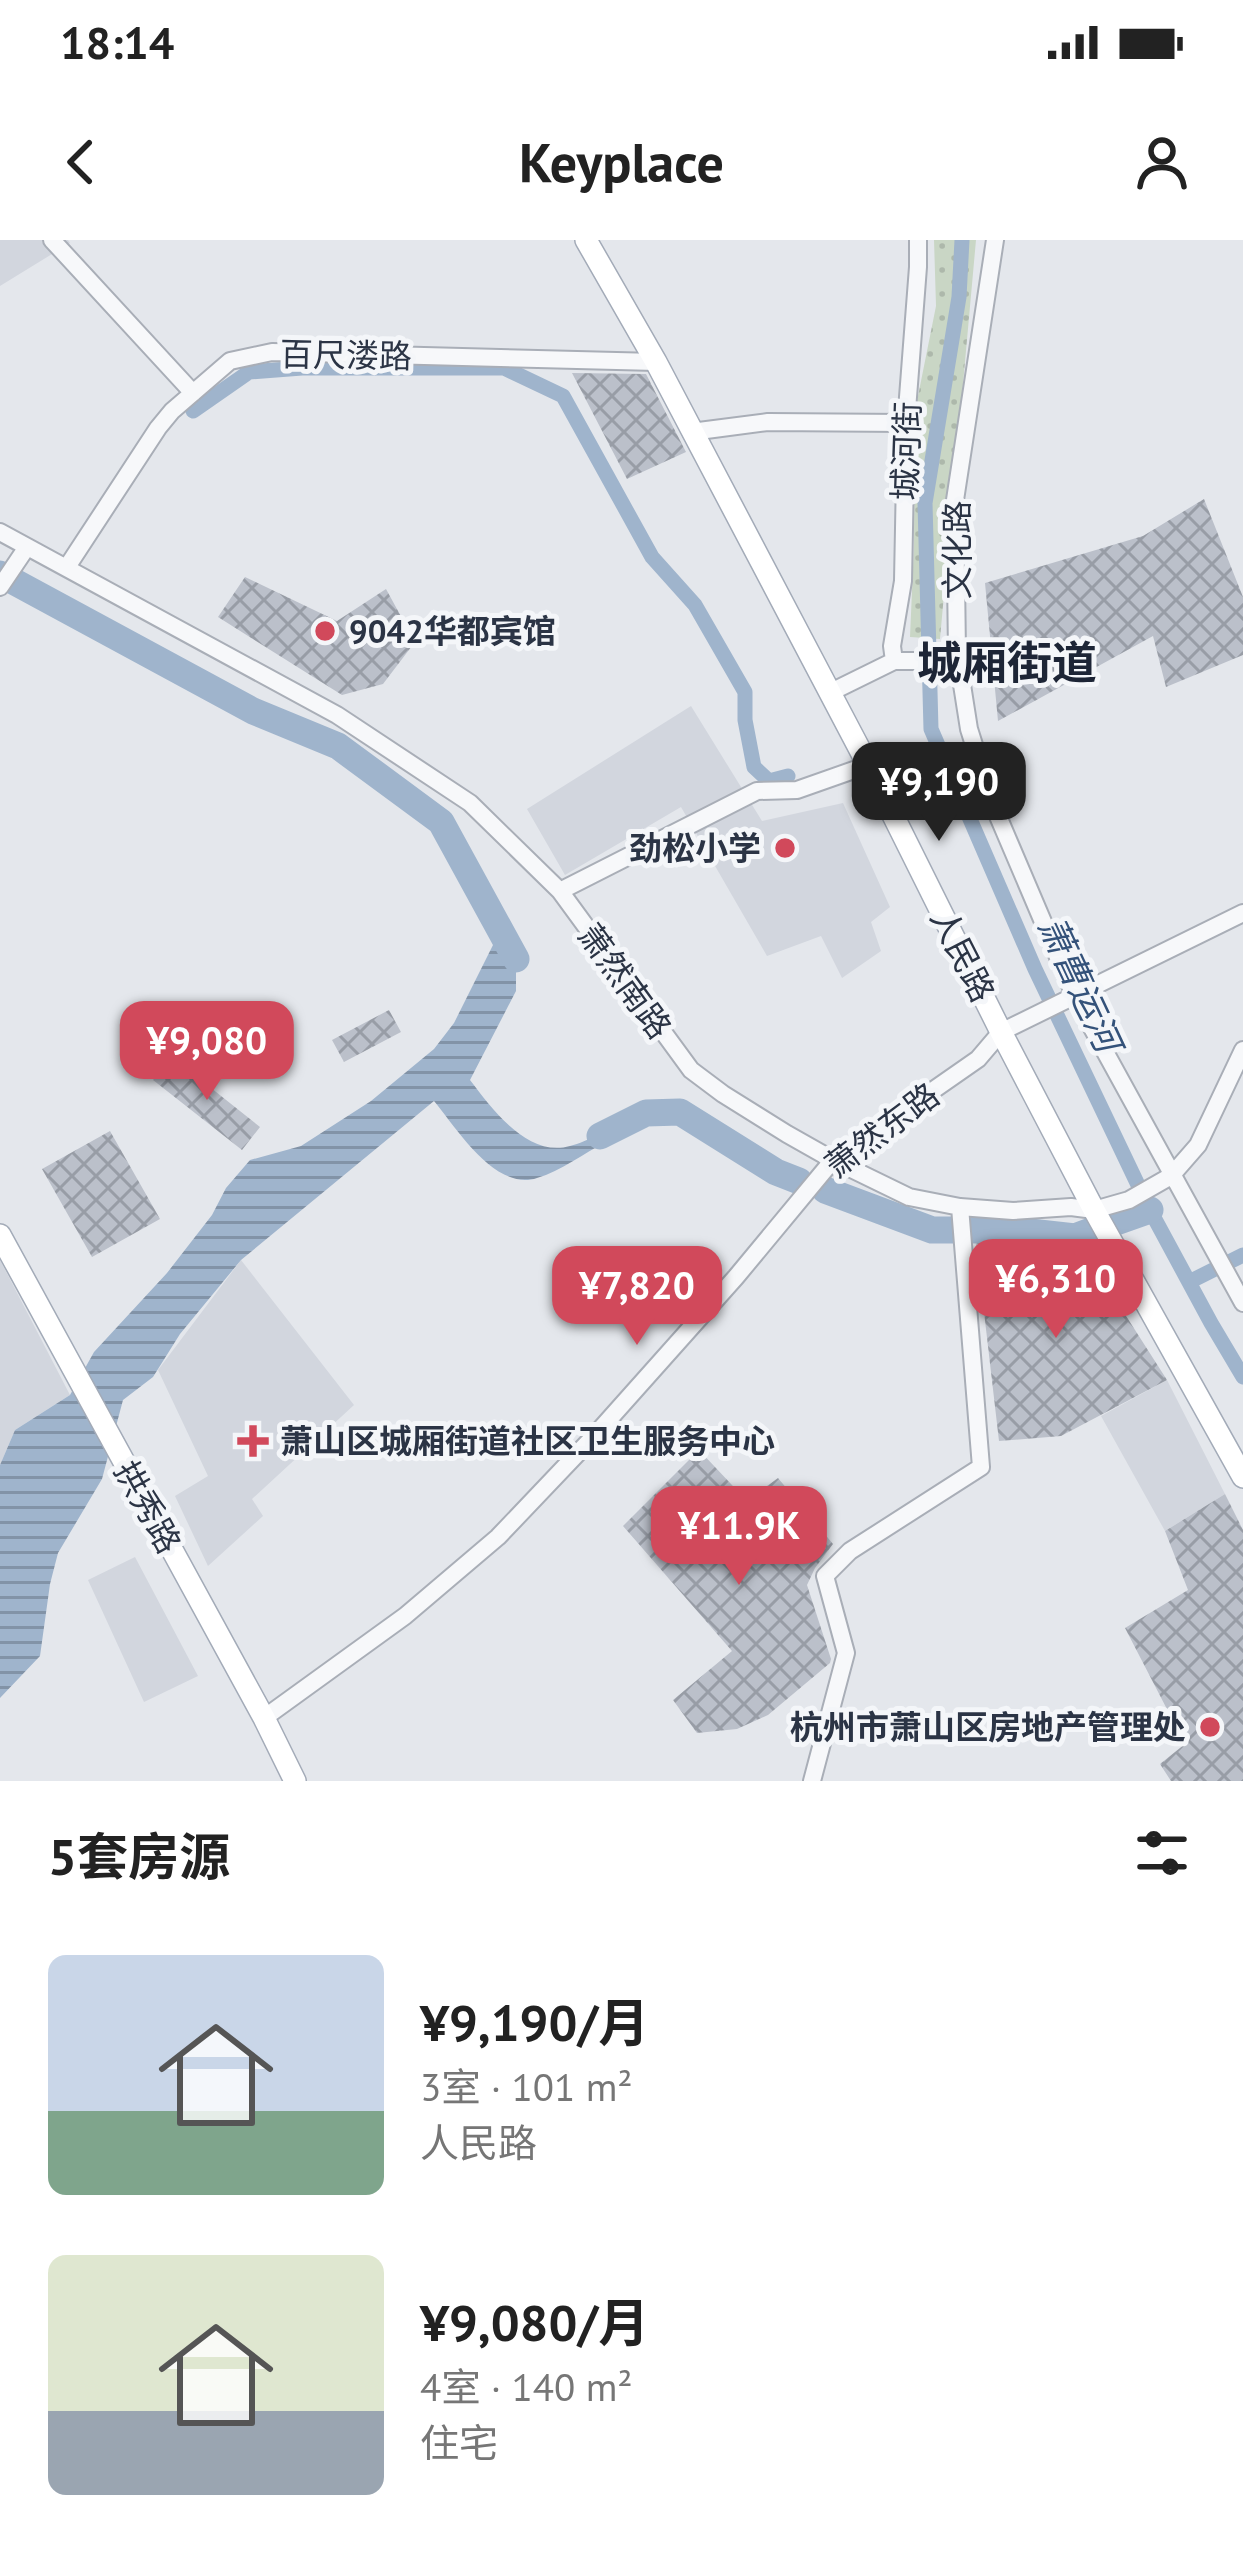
<!DOCTYPE html>
<html lang="zh">
<meta charset="utf-8">
<style>
body{margin:0;font-family:"PT Sans","Noto Sans SC",sans-serif;background:#f2f2f2;color:#222;height:100vh;display:flex;flex-direction:column;font-size:45px;white-space:nowrap}
*{box-sizing:border-box;margin:0}
p{font-size:39px;color:#767676}
.icon{flex:none;width:66px;height:66px;fill:none;stroke:currentColor;stroke-width:2;stroke-linecap:round;stroke-linejoin:round}
.map{position:relative;height:1541px;overflow:hidden}
.panel{display:flex;flex-direction:column;background:#fff;flex:1}
.panel>*{flex:none}
.price{position:absolute;translate:-50% -102px;padding:0 27px;border-radius:24px;background:#d1495b;color:#fff;font-size:39px;line-height:78px;filter:drop-shadow(0 3px 6px #0008)}
.price::after{content:'';position:absolute;left:50%;top:72px;width:36px;height:27px;margin-left:-18px;background:inherit;clip-path:polygon(0 0,100% 0,50% 100%)}
.price.on{background:#222;color:#fff}
ul{padding:0;list-style:none}
li{display:flex;align-items:center;gap:36px;height:300px;padding:0 48px}
li span{display:grid;place-items:center;flex:none;width:336px;height:240px;border-radius:18px;color:#555}
li>.icon{margin-inline-start:auto}
span .icon{width:144px;height:144px;fill:#fffc;stroke-width:1}
li b{font-size:51px}
h2{display:flex;justify-content:space-between;align-items:center;height:144px;padding:0 48px;font-size:51px}
.status{display:flex;justify-content:space-between;align-items:center;height:84px;padding:0 60px;background:#fff;direction:ltr}
.status svg{height:33px;fill:currentColor}
header{display:flex;justify-content:space-between;align-items:center;height:156px;padding:0 48px;background:#fff;font-size:54px;font-weight:700}
.map>svg:first-child{display:block}
</style>
<div class="status"><b>18:14</b><svg viewBox="0 0 49 12"><path d="M0 12V9h3v3zM5 12V6h3v6zM10 12V3h3v9zM15 12V0h3v12zM26 1h20v11H26zM47 4h2v5h-2z"/></svg></div>
<header><svg class="icon" aria-label="back" viewBox="0 0 24 24"><path d="M15 5l-7 7 7 7"/></svg>Keyplace<svg class="icon" aria-label="person" viewBox="0 0 24 24"><circle cx="12" cy="8" r="4"/><path d="M4 21q1-7 8-7t8 7"/></svg></header>
<div class="map">
<svg width="1243" height="1541" viewBox="0 0 1243 1541">
<defs>
<pattern id="park-dots" width="8" height="8" patternUnits="userSpaceOnUse" patternTransform="scale(3)"><rect width="8" height="8" fill="#c9d6c5"/><path d="M2 2h.1M6 6h.1" fill="none" stroke="#adb8ab" stroke-width="1.8" stroke-linecap="round"/></pattern>
<pattern id="water-rules" width="6" height="5" patternUnits="userSpaceOnUse" patternTransform="scale(3)"><rect width="6" height="5" fill="#9fb4cc"/><path d="M0 2.5h6" fill="none" stroke="#8293a7"/></pattern>
<pattern id="building-cross-hatch" width="8" height="8" patternUnits="userSpaceOnUse" patternTransform="scale(3)"><rect width="8" height="8" fill="#bbc0ca"/><path d="M0 0l8 8M0 8l8-8" fill="none" stroke="#989da6"/></pattern>
</defs>
<rect width="100%" height="100%" fill="#e4e7ec"/>
<path fill="#d2d6de" d="M0 0H68L70 3 0 46Z
M691 466 762 581 843 563 890 667 871 682 881 711 842 738 821 696 767 716 681 567 565 635 527 569Z
M0 1020 70 1155 15 1190 0 1225Z
M241 1020 354 1165 252 1259 263 1276 208 1326 175 1256 208 1236 158 1130Z
M1167 1140 1225 1254 1165 1291 1101 1176Z
M135 1317 198 1436 144 1462 88 1340Z"/>
<path fill="url(#park-dots)" d="M934 0H976L940 399 910 397 914 304 915 171 936 66Z"/>
<path fill="url(#water-rules)" d="M500 691 516 719V751L470 840C492 869 528 918 570 906 579 904 589 899 597 895L606 902C584 913 561 931 537 938 496 952 457 889 434 861L241 1020 180 1094 153 1137 123 1160 102 1239 58 1313 50 1344 40 1416 0 1458V1225L15 1190 70 1155 94 1112 167 1033 212 975 226 948 250 920 301 906 371 861 434 809 454 783Z"/>
<g fill="none" stroke-linecap="round" stroke-linejoin="round">
<path stroke="#9fb4cc" stroke-width="15" d="M962 0 959 57 925 263 931 489 1035 729 1150 970 1211 1083 1243 1137
M193 171 249 132 302 128H504L563 156 652 317 695 365 745 452V480L754 527 769 541 788 536
M1189 1042 1243 1015"/>
<path stroke="#9fb4cc" stroke-width="27" d="M0 334 253 471 338 506 441 582 516 719
M600 896 646 873 680 872 776 932 799 941
M825 950 932 990H1012L1075 997 1091 991
M1116 982 1150 970"/>
</g>
<path fill="url(#building-cross-hatch)" d="M572 133 646 134 686 212 627 239Z
M1204 259 1243 357V415L1166 447 1153 396 998 481 985 343 1143 296Z
M245 337 337 381 386 349 415 402 383 444 342 455 218 377Z
M389 770 401 792 344 822 332 800Z
M172 817 260 887 242 910 153 840Z
M110 891 160 979 92 1017 42 929Z
M976 1003 1082 1007 1167 1140 1061 1196 999 1201Z
M699 1210 747 1261 778 1238 833 1304 815 1328 807 1345 831 1419 830 1423 768 1475 737 1489 697 1493 673 1460 732 1411 623 1286Z
M1225 1254 1243 1290V1541H1171L1160 1524 1185 1504 1125 1388 1188 1350 1165 1291Z"/>
<g fill="none" stroke-linecap="round" stroke-linejoin="round">
<g stroke="#a9aeb7" stroke-width="20">
<path id="minor" d="M52 0 193 153
M995 0 955 260 957 413 969 489 992 562 1075 757 1243 1063
M691 192 768 182 906 183
M0 292 337 475 470 563 560 651 691 830 723 854 787 894 833 920 909 957 960 967 1013 971 1071 967 1094 970 1129 960 1171 936 1198 905 1243 810
M67 327 158 188 172 171 230 121 272 112 656 122
M0 347 27 307
M894 421 892 406 903 341 906 183 918 27V0
M829 453 894 421H958
M560 651 757 551 797 550 868 525
M264 1478 405 1376 498 1297 596 1194 736 1037 833 920 978 819 1001 792 1243 673
M812 1541 846 1413 825 1336 850 1311 981 1227 960 967"/>
</g>
<g stroke="#a3abb8" stroke-width="24">
<path id="major" d="M586 0 656 122 868 525 1001 792 1094 970 1243 1237
M0 995 264 1478 295 1541"/>
</g>
<use href="#minor" stroke="#f7f8fa" stroke-width="16"/>
<use href="#major" stroke="#fff" stroke-width="21"/>
</g>
<g fill="#d1495b" stroke="#f4f6f9" stroke-width="4.5">
<circle cx="325" cy="391" r="12"/>
<circle cx="785" cy="608" r="12"/>
<path d="M247 1183h12v12h12v12h-12v12h-12v-12h-12v-12h12z"/>
<circle cx="1210" cy="1487" r="12"/>
</g>
<g text-anchor="middle" stroke-width="10" stroke-linejoin="round" paint-order="stroke">
<g font-size="33" fill="#2b3445" stroke="#f4f6f9">
<text transform="translate(346 115) rotate(1)" y="12">百尺溇路</text>
<text transform="translate(906 211) rotate(-88)" y="12">城河街</text>
<text transform="translate(957 310) rotate(-90)" y="12">文化路</text>
<text transform="translate(963 715) rotate(63)" y="12">人民路</text>
<text transform="translate(625 741) rotate(54)" y="12">萧然南路</text>
<text transform="translate(882 890) rotate(-37)" y="12">萧然东路</text>
<text transform="translate(148 1267) rotate(61)" y="12">拱秀路</text>
</g>
<g font-size="33" font-weight="bold" fill="#2b3445" stroke="#f4f6f9" text-anchor="start">
<text x="349" y="403">9042华都宾馆</text>
<text x="761" y="620" text-anchor="end">劲松小学</text>
<text x="280" y="1213">萧山区城厢街道社区卫生服务中心</text>
<text x="1186" y="1499" text-anchor="end">杭州市萧山区房地产管理处</text>
</g>
<g font-size="36" font-style="italic" fill="#34527a" stroke="#f4f6f9">
<text transform="translate(1080 744) rotate(65)" y="13">萧曹运河</text>
</g>
<g font-size="45" font-weight="bold" fill="#1d2536" stroke="#f4f6f9">
<text x="1007" y="439">城厢街道</text>
</g>
</g>
</svg>
<b class="price on" style="left:939px;top:604px">¥9,190</b>
<b class="price" style="left:207px;top:863px">¥9,080</b>
<b class="price" style="left:1056px;top:1101px">¥6,310</b>
<b class="price" style="left:637px;top:1108px">¥7,820</b>
<b class="price" style="left:739px;top:1348px">¥11.9K</b>
</div>
<section class="panel">
<h2>5套房源<svg class="icon" aria-label="filters" viewBox="0 0 24 24"><path d="M4 7h16M4 17h16"/><circle cx="9" cy="7" r="2"/><circle cx="15" cy="17" r="2"/></svg></h2>
<ul>
<li><span style="background:linear-gradient(#c9d6e8 65%,#7fa58c 0)"><svg class="icon" aria-label="home" viewBox="0 0 24 24"><path d="M3 11l9-7 9 7M6 9v11h12V9"/></svg></span><div><b>¥9,190/月</b><p>3室 · 101 m²</p><p>人民路</p></div></li>
<li><span style="background:linear-gradient(#dfe7d0 65%,#9aa5b1 0)"><svg class="icon" aria-label="home" viewBox="0 0 24 24"><path d="M3 11l9-7 9 7M6 9v11h12V9"/></svg></span><div><b>¥9,080/月</b><p>4室 · 140 m²</p><p>住宅</p></div></li>
</ul>
</section>
